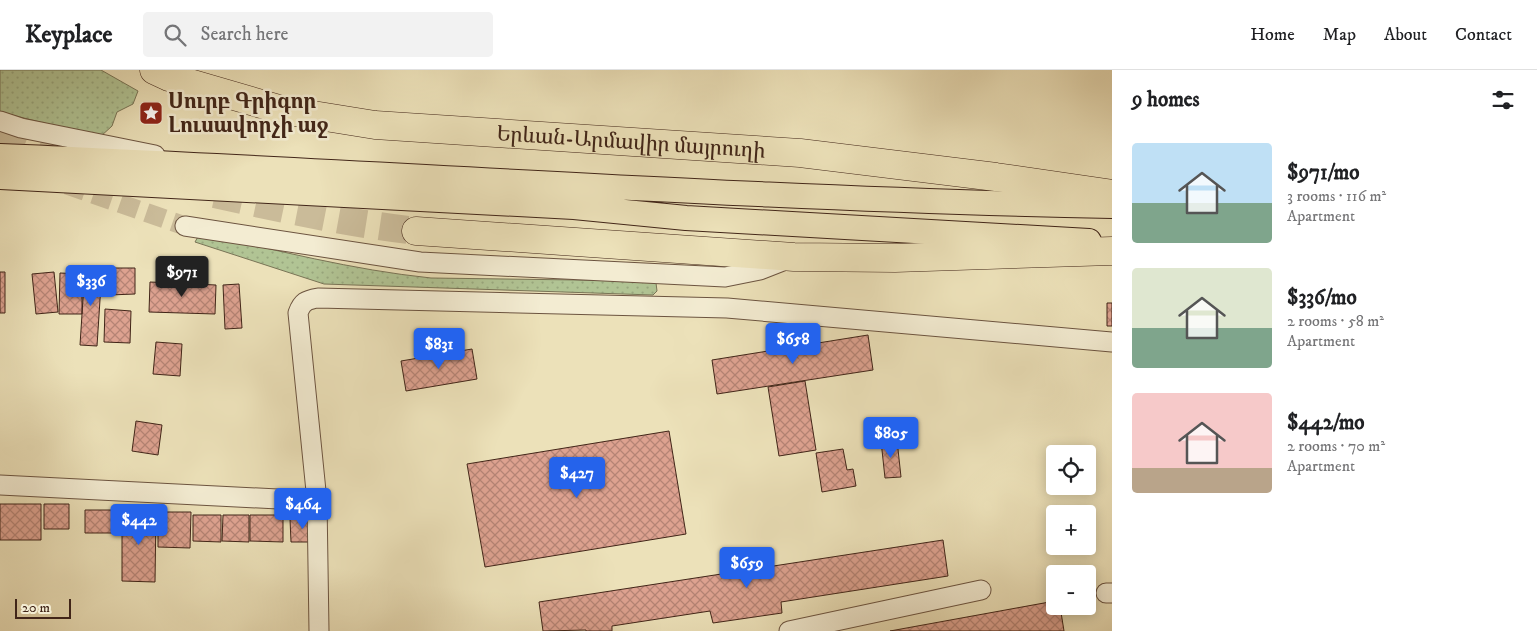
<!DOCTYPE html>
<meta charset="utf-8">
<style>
body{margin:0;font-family:"IM FELL DW Pica","Noto Serif Armenian",serif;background:#f2f2f2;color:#202124;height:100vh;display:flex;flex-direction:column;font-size:19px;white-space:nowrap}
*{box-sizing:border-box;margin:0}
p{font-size:16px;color:#757577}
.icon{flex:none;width:28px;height:28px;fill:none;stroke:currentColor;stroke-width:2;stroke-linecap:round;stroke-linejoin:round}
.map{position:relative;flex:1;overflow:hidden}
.sheet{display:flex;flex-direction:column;background:#fff;width:425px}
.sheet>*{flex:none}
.fabs{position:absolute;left:1046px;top:375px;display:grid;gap:10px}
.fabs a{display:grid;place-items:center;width:50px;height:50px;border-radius:5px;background:#fff;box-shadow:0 2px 12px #0003;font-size:25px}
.scale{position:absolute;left:15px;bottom:12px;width:56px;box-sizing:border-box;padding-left:5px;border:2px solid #412518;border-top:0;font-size:14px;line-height:18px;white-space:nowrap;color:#412518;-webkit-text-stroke:4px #f3ecd2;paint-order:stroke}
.price{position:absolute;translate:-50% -42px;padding:0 11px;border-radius:5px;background:#2563eb;color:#fff;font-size:16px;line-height:32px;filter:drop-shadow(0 1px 2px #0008)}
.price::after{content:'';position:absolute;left:50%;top:30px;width:15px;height:11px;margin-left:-8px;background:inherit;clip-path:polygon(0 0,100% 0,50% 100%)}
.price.active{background:#222;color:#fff}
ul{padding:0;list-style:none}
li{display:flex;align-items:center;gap:15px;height:125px;padding:0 20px}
li span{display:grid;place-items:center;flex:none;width:140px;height:100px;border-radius:5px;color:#555}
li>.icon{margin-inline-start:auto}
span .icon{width:60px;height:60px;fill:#fffc;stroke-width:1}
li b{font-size:21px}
h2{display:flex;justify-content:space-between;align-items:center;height:60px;padding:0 20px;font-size:21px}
header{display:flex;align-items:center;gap:30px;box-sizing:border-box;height:70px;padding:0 25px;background:#fff;border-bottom:1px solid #e0e0e0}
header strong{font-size:24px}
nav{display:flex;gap:28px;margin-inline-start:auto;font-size:18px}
.search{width:350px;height:45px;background:#f2f2f2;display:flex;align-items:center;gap:12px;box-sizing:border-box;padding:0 18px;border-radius:5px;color:#757577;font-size:19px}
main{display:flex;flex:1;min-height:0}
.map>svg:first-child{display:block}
</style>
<header>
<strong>Keyplace</strong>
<div class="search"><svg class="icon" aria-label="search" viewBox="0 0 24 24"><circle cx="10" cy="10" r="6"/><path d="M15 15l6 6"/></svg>Search here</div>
<nav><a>Home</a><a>Map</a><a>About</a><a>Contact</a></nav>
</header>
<main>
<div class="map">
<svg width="1112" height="561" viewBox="0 0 1112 561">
<defs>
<pattern id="grass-dots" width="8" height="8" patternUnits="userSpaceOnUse" patternTransform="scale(1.25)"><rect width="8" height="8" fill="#b1c494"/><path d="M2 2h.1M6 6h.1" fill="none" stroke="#99a87f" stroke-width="1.8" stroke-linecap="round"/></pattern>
<pattern id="building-cross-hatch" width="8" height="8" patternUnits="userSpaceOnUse" patternTransform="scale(1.25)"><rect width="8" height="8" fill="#dda290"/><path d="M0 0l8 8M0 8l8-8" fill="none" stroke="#b58475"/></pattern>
</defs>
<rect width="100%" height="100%" fill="#ece1b9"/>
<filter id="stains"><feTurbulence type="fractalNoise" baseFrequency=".004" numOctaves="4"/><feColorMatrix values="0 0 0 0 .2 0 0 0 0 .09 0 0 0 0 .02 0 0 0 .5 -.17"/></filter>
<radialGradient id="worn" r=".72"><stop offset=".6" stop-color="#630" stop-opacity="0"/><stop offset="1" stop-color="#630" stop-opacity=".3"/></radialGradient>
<path fill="url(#grass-dots)" stroke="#797456" d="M0 0H101L138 21 133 34 117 42 112 56 100 67 0 42Z
M200 163C276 180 353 200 431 208L652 211 656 213 657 221 653 225 324 214 195 172Z"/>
<path fill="url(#building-cross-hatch)" stroke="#412518" d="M85 198 102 199 97 276 80 275Z
M108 198H135V224L109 225Z
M0 202H5V243H0Z
M54 202 58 242 36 244 32 204Z
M60 203 82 204V244H59Z
M150 212 216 215 215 244 149 242Z
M239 214 242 258 225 259 223 215Z
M1107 233H1112V256H1107Z
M105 239 131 241 130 273 104 272Z
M868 265 873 300 717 324 712 290Z
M156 272 182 274 180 306 153 304Z
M472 279 477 309 406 321 401 291Z
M805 311 816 380 779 386 768 317Z
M136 351 162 355 158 385 132 381Z
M669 361 686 464 485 497 467 394Z
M897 370 901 407 885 408 881 371Z
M843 379 847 400 853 399 856 416 822 422 816 383Z
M0 434H41V470H0Z
M44 434H69V459H44Z
M85 440H115V463H85Z
M122 441H156L155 512 122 511Z
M158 442H191L190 478 158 477Z
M193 445H221V472L193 471Z
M223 445H249V472L222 471Z
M250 445H283V472L250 471Z
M290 449H314L315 472H291Z
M943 470 948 506 781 532 782 543 713 553 710 541 612 556V561H586V560L543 561 539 532Z
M1055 531V536H1060L1064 561H890Z"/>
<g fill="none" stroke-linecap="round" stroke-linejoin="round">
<path stroke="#cabb99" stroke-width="19" stroke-dasharray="19 9" stroke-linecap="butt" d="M67 115 185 156"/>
<path stroke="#cabb99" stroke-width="28" stroke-dasharray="28 14" stroke-linecap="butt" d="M0 61 76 88
M215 124C282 139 348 153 416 161"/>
<g stroke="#6c5440" stroke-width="21">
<path id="minor" d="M0 51 21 58 155 85
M185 156 420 192 725 207 760 200 788 189
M0 415 317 431
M1106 523H1112
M319 561 317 431 298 243C302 232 306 230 318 228L727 238 1112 272
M789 561 981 520"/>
</g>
<g stroke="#412518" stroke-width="26">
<path id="major" d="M0 86C371 101 741 129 1112 136
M0 107 574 137 686 148 1089 171"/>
</g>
<g stroke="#412518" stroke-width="29">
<g id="highway">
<path id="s1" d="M154 0 169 7 282 40 375 55 800 83 996 107 1112 124"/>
<path d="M416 161 794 187 895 188 1112 181"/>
</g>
</g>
<use href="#minor" stroke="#f3ecd2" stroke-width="19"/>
<use href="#major" stroke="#ece1b9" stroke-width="24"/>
<use href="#highway" stroke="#ece1b9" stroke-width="28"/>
</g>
<defs>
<g id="sight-square" transform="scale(1.25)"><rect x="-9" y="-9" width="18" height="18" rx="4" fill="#8f2418" stroke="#f3ecd2"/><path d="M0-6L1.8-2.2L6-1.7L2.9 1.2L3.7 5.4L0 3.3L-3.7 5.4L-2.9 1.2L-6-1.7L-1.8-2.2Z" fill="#fff"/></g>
</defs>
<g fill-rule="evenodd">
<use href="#sight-square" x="151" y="43"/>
</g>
<g text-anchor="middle" stroke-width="5" stroke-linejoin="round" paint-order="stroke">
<g font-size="21" font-weight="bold" fill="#412518" stroke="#f3ecd2" text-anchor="start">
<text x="168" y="38">Սուրբ Գրիգոր<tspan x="168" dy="24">Լուսավորչի աջ</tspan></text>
</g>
<g font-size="21" fill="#412518" stroke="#f3ecd2">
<text dy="7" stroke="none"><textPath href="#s1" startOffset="485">Երևան-Արմավիր մայրուղի</textPath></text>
</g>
</g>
<rect width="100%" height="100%" filter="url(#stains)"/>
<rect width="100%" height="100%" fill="url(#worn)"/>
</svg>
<div class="fabs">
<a><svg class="icon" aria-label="locate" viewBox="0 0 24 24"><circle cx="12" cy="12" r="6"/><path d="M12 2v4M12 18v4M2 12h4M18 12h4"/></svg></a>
<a>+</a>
<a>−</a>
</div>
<div class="scale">20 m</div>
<b class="price active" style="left:182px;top:228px">$971</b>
<b class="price" style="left:91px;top:237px">$336</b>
<b class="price" style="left:793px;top:295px">$658</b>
<b class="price" style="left:439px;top:300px">$831</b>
<b class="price" style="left:891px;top:389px">$805</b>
<b class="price" style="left:577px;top:429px">$427</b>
<b class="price" style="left:303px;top:460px">$464</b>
<b class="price" style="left:139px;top:476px">$442</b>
<b class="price" style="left:747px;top:519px">$659</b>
</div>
<section class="sheet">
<h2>9 homes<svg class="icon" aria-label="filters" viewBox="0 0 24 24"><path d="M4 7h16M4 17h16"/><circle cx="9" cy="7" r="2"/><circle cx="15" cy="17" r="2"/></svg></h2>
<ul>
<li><span style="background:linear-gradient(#bfe0f5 60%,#7fa58c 0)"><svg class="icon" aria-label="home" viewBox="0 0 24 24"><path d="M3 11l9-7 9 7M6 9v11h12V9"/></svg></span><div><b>$971/mo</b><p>3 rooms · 116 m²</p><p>Apartment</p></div></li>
<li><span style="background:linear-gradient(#dfe7d0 60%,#7fa58c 0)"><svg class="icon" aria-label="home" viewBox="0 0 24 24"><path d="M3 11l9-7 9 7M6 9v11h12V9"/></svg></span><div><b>$336/mo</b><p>2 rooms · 58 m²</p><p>Apartment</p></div></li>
<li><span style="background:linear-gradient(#f6c9c9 75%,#b9a48a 0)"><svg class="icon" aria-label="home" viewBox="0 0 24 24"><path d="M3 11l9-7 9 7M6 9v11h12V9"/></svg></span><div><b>$442/mo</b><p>2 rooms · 70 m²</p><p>Apartment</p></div></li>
</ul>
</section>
</main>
